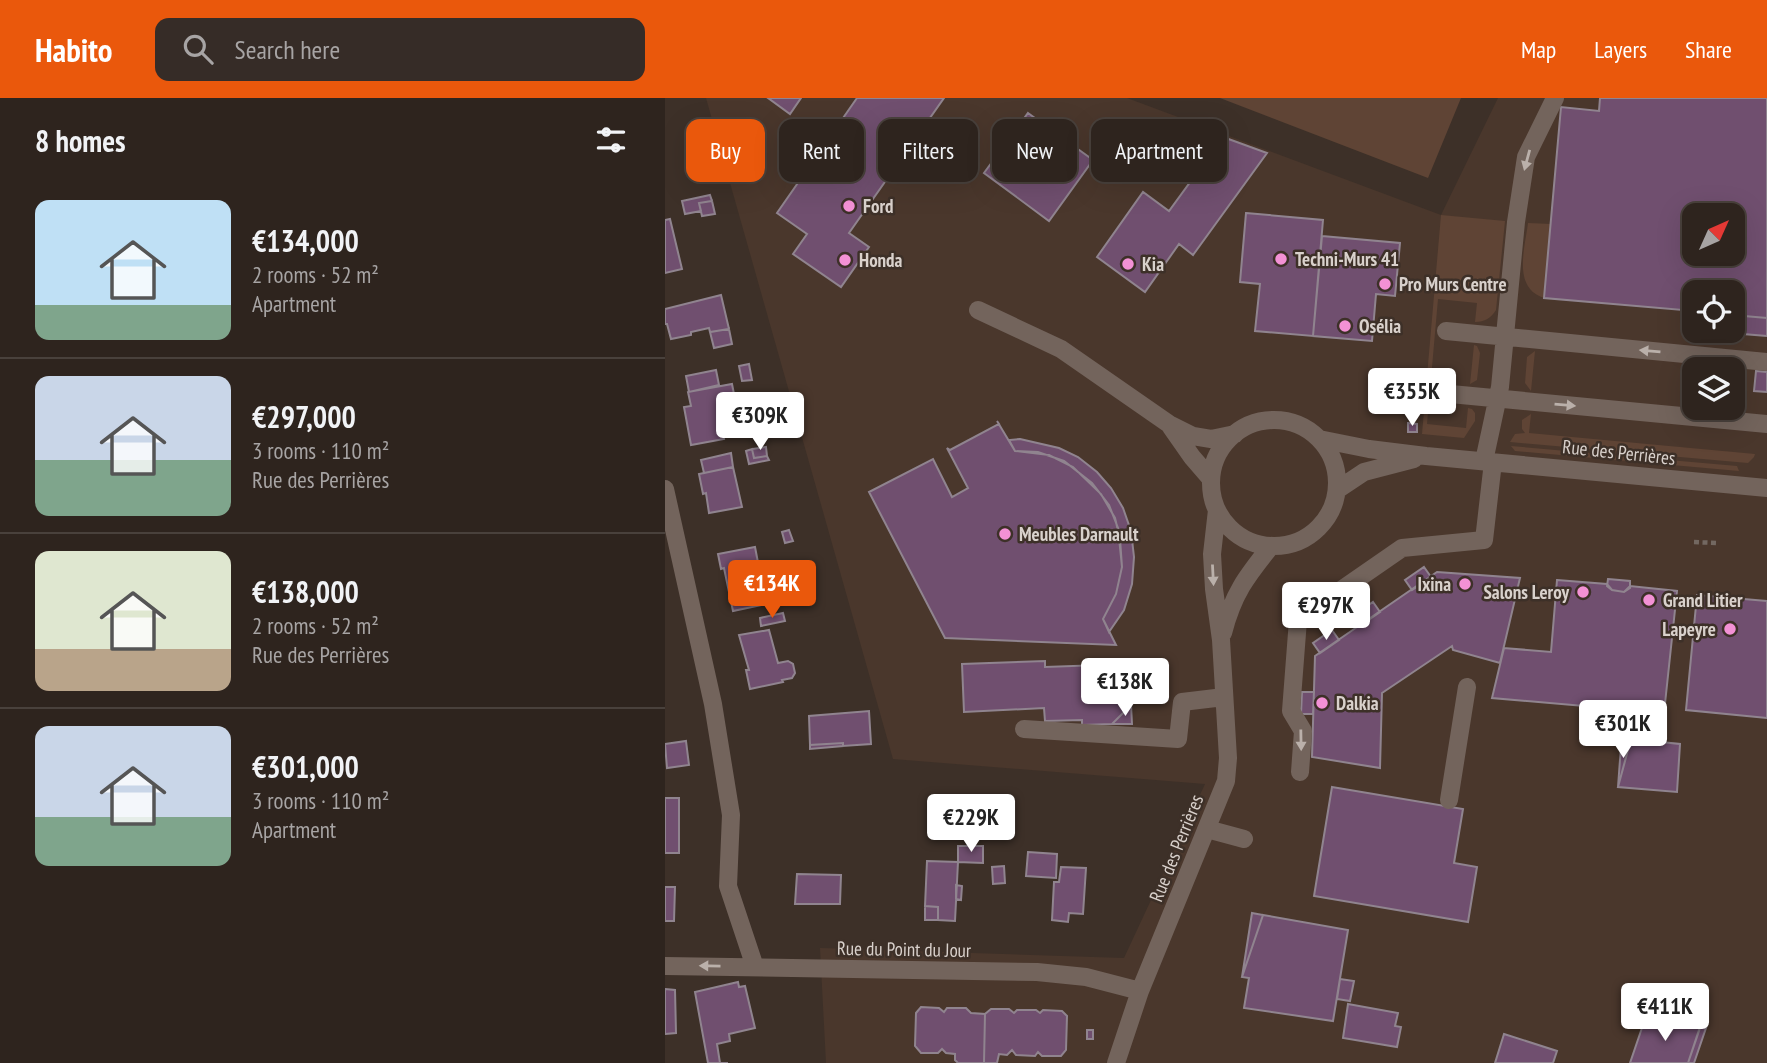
<!DOCTYPE html>
<meta charset="utf-8">
<style>
body{margin:0;font-family:"PT Sans Narrow",sans-serif;background:#362c27;color:#f1f3f6;height:100vh;display:flex;flex-direction:column;font-size:26px;white-space:nowrap}
*{box-sizing:border-box;margin:0}
p{font-size:23px;color:#a7a4a4}
.icon{flex:none;width:38px;height:38px;fill:none;stroke:currentColor;stroke-width:2;stroke-linecap:round;stroke-linejoin:round}
.map{position:relative;flex:1;overflow:hidden}
.drawer{display:flex;flex-direction:column;background:#2e241e;width:665px}
.drawer>*{flex:none}
.hud{position:absolute;left:21px;top:21px;width:665px;height:63px;display:flex;gap:14px}
.needle{width:46px;rotate:45deg}
.tools{position:absolute;left:1017px;top:105px;display:grid;gap:14px}
.tools a{display:grid;place-items:center;width:63px;height:63px;border-radius:14px;background:#2e241e;box-shadow:0 7px 28px #0002,0 0 0 2px #49413c;font-size:35px}
.price{position:absolute;translate:-50% -60px;padding:0 16px;border-radius:7px;background:#fff;color:#222;font-size:23px;line-height:46px;filter:drop-shadow(0 2px 4px #0008)}
.price::after{content:'';position:absolute;left:50%;top:42px;width:21px;height:16px;margin-left:-10px;background:inherit;clip-path:polygon(0 0,100% 0,50% 100%)}
.price.current{background:#ea580c;color:#fff}
ul{padding:0;list-style:none}
li{display:flex;align-items:center;gap:21px;height:175px;padding:0 35px}
li+li{border-top:2px solid #49413c}
li span{display:grid;place-items:center;flex:none;width:196px;height:140px;border-radius:14px;color:#555}
li>.icon{margin-inline-start:auto}
span .icon{width:84px;height:84px;fill:#fffc;stroke-width:1}
li b{font-size:30px}
h2{display:flex;justify-content:space-between;align-items:center;height:84px;padding:0 35px;font-size:30px}
.pill{padding:0 24px;border-radius:14px;background:#2e241e;box-shadow:0 7px 28px #0002,0 0 0 2px #49413c;font-size:24px;line-height:63px}
.pill.current{background:#ea580c;color:#fff}
header{display:flex;align-items:center;gap:42px;box-sizing:border-box;height:98px;padding:0 35px;background:#ea580c;color:#fff}
header strong{font-size:33px}
nav{display:flex;gap:38px;margin-inline-start:auto;font-size:24px}
.search{width:490px;height:63px;background:#362c27;display:flex;align-items:center;gap:18px;box-sizing:border-box;padding:0 24px;border-radius:14px;color:#a7a4a4;font-size:26px}
main{display:flex;flex:1;min-height:0}
.map>svg:first-child{display:block}
</style>
<header>
<strong>Habito</strong>
<div class="search"><svg class="icon" aria-label="search" viewBox="0 0 24 24"><circle cx="10" cy="10" r="6"/><path d="M15 15l6 6"/></svg>Search here</div>
<nav><a>Map</a><a>Layers</a><a>Share</a></nav>
</header>
<main>
<section class="drawer">
<h2>8 homes<svg class="icon" aria-label="filters" viewBox="0 0 24 24"><path d="M4 7h16M4 17h16"/><circle cx="9" cy="7" r="2"/><circle cx="15" cy="17" r="2"/></svg></h2>
<ul>
<li><span style="background:linear-gradient(#bfe0f5 75%,#7fa58c 0)"><svg class="icon" aria-label="home" viewBox="0 0 24 24"><path d="M3 11l9-7 9 7M6 9v11h12V9"/></svg></span><div><b>€134,000</b><p>2 rooms · 52 m²</p><p>Apartment</p></div></li>
<li><span style="background:linear-gradient(#c9d6e8 60%,#7fa58c 0)"><svg class="icon" aria-label="home" viewBox="0 0 24 24"><path d="M3 11l9-7 9 7M6 9v11h12V9"/></svg></span><div><b>€297,000</b><p>3 rooms · 110 m²</p><p>Rue des Perrières</p></div></li>
<li><span style="background:linear-gradient(#dfe7d0 70%,#b9a48a 0)"><svg class="icon" aria-label="home" viewBox="0 0 24 24"><path d="M3 11l9-7 9 7M6 9v11h12V9"/></svg></span><div><b>€138,000</b><p>2 rooms · 52 m²</p><p>Rue des Perrières</p></div></li>
<li><span style="background:linear-gradient(#c9d6e8 65%,#7fa58c 0)"><svg class="icon" aria-label="home" viewBox="0 0 24 24"><path d="M3 11l9-7 9 7M6 9v11h12V9"/></svg></span><div><b>€301,000</b><p>3 rooms · 110 m²</p><p>Apartment</p></div></li>
</ul>
</section>
<div class="map">
<svg width="1102" height="965" viewBox="0 0 1102 965">
<rect width="100%" height="100%" fill="#3d3028"/>
<path fill="#4a372c" fill-rule="evenodd" d="M41 0H462L776 117 833 0H1102V965H161L155 850 459 860 540 686 228 661ZM1029 117H1068V156H1029ZM1029 194H1068V233H1029ZM1029 271H1068V310H1029Z"/>
<path fill="#5f4435" d="M555 0H796L763 80Z
M776 117 840 123 831 212C826 220 820 224 810 224L812 205 773 201 762 326 801 330 803 310 807 311 810 315V323L799 340 757 336Z
M863 125 886 126 879 200C847 190 860 150 863 125Z
M809 247 812 248 815 255 812 282 805 286Z
M870 253 866 293 860 285 862 259Z
M866 316 864 335 1090 356 1089 359 1083 365 845 344 850 336 860 335 857 331V322Z
M846 348 1072 368 1074 373 850 353Z"/>
<path fill="#704f6f" stroke="#90848f" stroke-width="2" fill-rule="evenodd" d="M103 0H136L125 16Z
M192 0H279L184 135 204 149 176 189 128 156 142 136 112 115Z
M935 0H1102V220L1068 217V194H1029V213L879 200 896 9 934 13ZM1029 117H1068V156H1029Z
M363 15 428 62 384 123 319 75Z
M558 39 602 55 528 157 514 146 480 194 432 159 478 94 504 113Z
M45 97 47 103 34 105 36 113 20 116 17 103Z
M47 103 50 116 37 118 34 105Z
M581 115 658 122 648 238 590 233 595 186 575 184Z
M5 121 17 171 0 175V122Z
M657 138 735 145 730 198 711 196 707 243 648 238Z
M56 197 64 231 45 234 44 230 26 234V237L6 241 2 226H0V211Z
M1068 217 1102 220V238L1066 235Z
M64 231 67 246 49 250 45 234Z
M84 266 87 282 77 283 74 268Z
M51 272 54 287 24 294 21 278Z
M1091 273 1102 274V294L1089 293Z
M67 286 69 296 59 298V301L52 303 59 341 26 347 19 309 26 308 23 294Z
M332 323 350 353 373 354 399 363 427 385 444 407 453 430 457 469 451 496 438 521 451 547 280 540 204 394 268 361 287 399 303 390 282 350 285 352 334 326Z
M743 325 752 326V334H743Z
M355 341 394 350 413 359 432 374 446 390 458 410 466 433 469 459 467 486 459 512 444 534 438 521 451 496 457 469 455 441 450 420 436 396 408 369 384 357 350 353 344 342Z
M101 349 102 358 89 360 87 351Z
M87 351 89 360 102 358 104 362 84 366 81 353Z
M66 355 68 369 39 375 36 362Z
M68 369 77 409 44 415 41 395 38 396 34 376Z
M124 432 128 443 120 445 117 434Z
M90 449 101 506 68 513 59 470 56 471 53 456Z
M759 469 766 479 747 492 740 482Z
M772 474 855 480 835 565 788 552 787 548 717 595 715 670 647 659 650 558Z
M943 481 965 483V490L959 494 947 492 942 488Z
M892 482 942 486 947 492 959 494 965 488 1012 493 999 615 827 600 839 550 886 554Z
M1032 497 1102 503V620L1021 612Z
M708 504 715 514 696 527 689 517Z
M118 515 120 523 96 528 95 520Z
M104 532 113 565 123 563 128 566 130 575 127 580 117 582 118 584 85 591 81 572H84L74 537Z
M667 532 674 542 655 555 648 545Z
M380 563V569L464 566 466 607 447 626 417 627V622L380 623 379 610 299 614 297 566Z
M637 594H649L648 616H636Z
M466 607 467 626H447Z
M204 613 206 646 178 648V645L145 647 144 618Z
M966 641 1015 646 1012 694 953 689Z
M21 643 24 667 2 670 0 646Z
M178 645V648L145 651V647Z
M956 648H964L953 689Z
M667 689 798 711 789 765 812 769 803 824 649 798Z
M0 700H14V755H0Z
M293 748H318V765L293 764Z
M363 754 392 756 391 780 361 778Z
M262 763 293 764 290 823 273 822V809L260 808Z
M339 768 340 785 328 786 327 769Z
M396 769 421 770 418 816 404 815 403 824 387 822 389 784H394Z
M132 776 176 777 175 806H130Z
M291 787 297 788 296 802 291 801Z
M0 789H10L9 823H0Z
M260 808 273 809V822H260Z
M587 815 598 817 577 879Z
M598 817 683 832 668 923 579 910 584 880 577 879Z
M675 881 689 883 685 903 672 901Z
M73 884 74 889 80 888 90 930 64 936 65 943 52 946 55 965H63H43L30 894Z
M0 891 10 892 11 935 0 936Z
M683 906 733 915 730 928 736 929 732 949 678 940Z
M985 908 1036 926 1035 930 980 921Z
M256 909 274 910 279 914 282 910H301L306 915 320 916 319 965H293L290 962V956L281 955 277 951 273 955H256L250 948 251 915Z
M326 911H344L349 915 352 912H371L375 915 378 912 397 913 402 918 401 952 396 958H377L373 954 370 958 351 957 347 952 342 957 334 956 332 965H319L320 916Z
M980 921 1035 930 1023 965H965Z
M1036 926 1042 927 1029 965H1023Z
M422 932H428V941H422Z
M839 936 892 953 888 965H830Z"/>
<g fill="none" stroke-linecap="round" stroke-linejoin="round">
<path stroke="#736861" stroke-width="4.5" stroke-dasharray="5 3.5" stroke-linecap="butt" d="M1077 303 1079 280
M1029 444 1051 445"/>
<path stroke="#73645c" stroke-width="18" d="M313 212 396 251 504 326 528 338 546 341 570 336
M781 233 1102 264
M775 295 1102 326
M546 385a63 63 0 1 1 126 0a63 63 0 1 1-126 0Z
M506 329 527 359 546 381
M654 341 704 351 761 358 1102 390
M819 363 835 289 851 124 861 59 890 0
M0 391 48 606 66 717 63 788 90 869
M672 392 699 374 749 361
M558 535C568 496 581 479 606 448
M359 631 513 641 517 604 559 599
M635 674 638 633 626 613 633 522 737 450 819 442 828 364
M784 702 802 589
M542 731 579 741
M0 868 372 874 421 879 475 893
M451 965 475 893 561 683 563 660 556 542 549 491 547 456 552 412"/>
</g>
<defs><path id="oneway-solid" d="M-6-.8H1V-3.2L6.5 0L1 3.2V.8H-6Z" transform="scale(1.75)"/></defs>
<g fill="#bab0aa">
<use href="#oneway-solid" transform="translate(862 62) rotate(105)"/>
<use href="#oneway-solid" transform="translate(985 253) rotate(-175)"/>
<use href="#oneway-solid" transform="translate(900 307) rotate(5)"/>
<use href="#oneway-solid" transform="translate(548 477) rotate(87)"/>
<use href="#oneway-solid" transform="translate(636 642) rotate(89)"/>
<use href="#oneway-solid" transform="translate(45 868) rotate(-179)"/>
</g>
<g fill="#f391d5" stroke="#3d3028" stroke-width="2.5">
<circle cx="184" cy="108" r="7"/>
<circle cx="616" cy="161" r="7"/>
<circle cx="180" cy="162" r="7"/>
<circle cx="463" cy="166" r="7"/>
<circle cx="720" cy="186" r="7"/>
<circle cx="680" cy="228" r="7"/>
<circle cx="340" cy="436" r="7"/>
<circle cx="800" cy="486" r="7"/>
<circle cx="918" cy="494" r="7"/>
<circle cx="984" cy="502" r="7"/>
<circle cx="1065" cy="531" r="7"/>
<circle cx="657" cy="605" r="7"/>
</g>
<g text-anchor="middle" stroke-width="5" stroke-linejoin="round" paint-order="stroke">
<g font-size="19" font-weight="bold" fill="#d9d1cc" stroke="#3d3028" text-anchor="start">
<text x="198" y="115">Ford</text>
<text x="630" y="168">Techni-Murs 41</text>
<text x="194" y="169">Honda</text>
<text x="477" y="173">Kia</text>
<text x="734" y="193">Pro Murs Centre</text>
<text x="694" y="235">Osélia</text>
<text x="354" y="443">Meubles Darnault</text>
<text x="786" y="493" text-anchor="end">Ixina</text>
<text x="904" y="501" text-anchor="end">Salons Leroy</text>
<text x="998" y="509">Grand Litier</text>
<text x="1051" y="538" text-anchor="end">Lapeyre</text>
<text x="671" y="612">Dalkia</text>
</g>
<g font-size="19" fill="#d9d1cc" stroke="#3d3028">
<text transform="translate(954 354) rotate(6)" y="7">Rue des Perrières</text>
<text transform="translate(511 750) rotate(-68)" y="7">Rue des Perrières</text>
<text transform="translate(239 851) rotate(1)" y="7">Rue du Point du Jour</text>
</g>
</g>
</svg>
<div class="tools">
<a><svg class="needle" viewBox="-14 -14 28 28"><path d="M0-13l5 13h-10z" fill="#e53935"/><path d="M0 13l5-13h-10z" fill="#a7a4a4"/></svg></a>
<a><svg class="icon" aria-label="locate" viewBox="0 0 24 24"><circle cx="12" cy="12" r="6"/><path d="M12 2v4M12 18v4M2 12h4M18 12h4"/></svg></a>
<a><svg class="icon" aria-label="layers" viewBox="0 0 24 24"><path d="M12 4l9 5-9 5-9-5zM3 14l9 5 9-5"/></svg></a>
</div>
<b class="price" style="left:747px;top:330px">€355K</b>
<b class="price" style="left:95px;top:354px">€309K</b>
<b class="price current" style="left:107px;top:522px">€134K</b>
<b class="price" style="left:661px;top:544px">€297K</b>
<b class="price" style="left:460px;top:620px">€138K</b>
<b class="price" style="left:958px;top:662px">€301K</b>
<b class="price" style="left:306px;top:756px">€229K</b>
<b class="price" style="left:1000px;top:945px">€411K</b>
<div class="hud">
<a class="pill current">Buy</a>
<a class="pill">Rent</a>
<a class="pill">Filters</a>
<a class="pill">New</a>
<a class="pill">Apartment</a>
</div>
</div>
</main>
